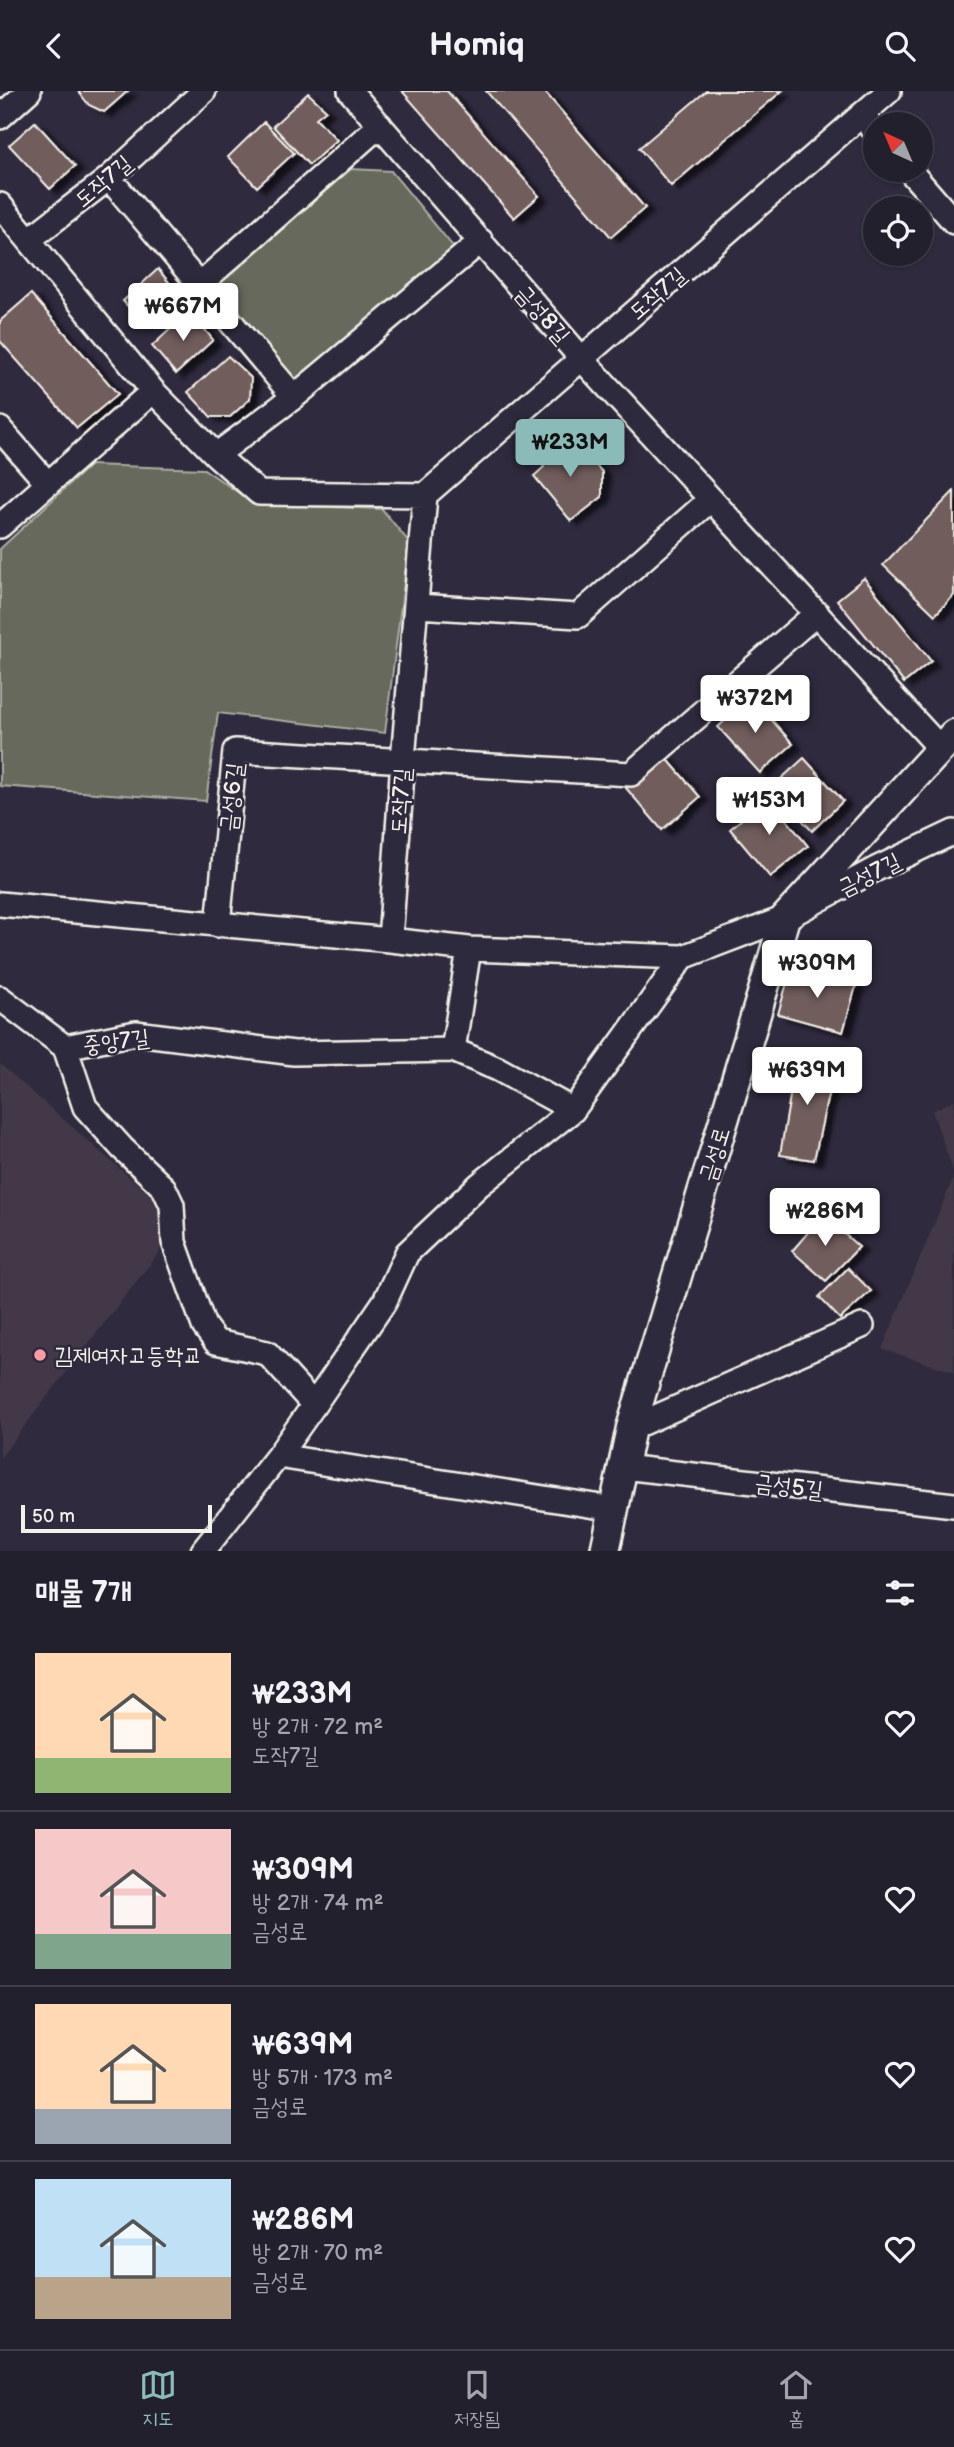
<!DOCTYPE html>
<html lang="ko">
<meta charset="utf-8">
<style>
body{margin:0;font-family:"Balsamiq Sans","Poor Story",sans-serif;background:#2b2836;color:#f1f3f6;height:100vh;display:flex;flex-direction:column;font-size:26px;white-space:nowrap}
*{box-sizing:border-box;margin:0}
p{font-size:23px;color:#a3a3aa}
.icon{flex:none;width:38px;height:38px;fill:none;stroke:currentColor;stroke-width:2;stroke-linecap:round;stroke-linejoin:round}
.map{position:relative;height:1460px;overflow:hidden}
.details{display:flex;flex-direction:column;background:#23202e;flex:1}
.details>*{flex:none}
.needle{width:46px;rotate:316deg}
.controls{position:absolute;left:863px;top:21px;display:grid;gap:14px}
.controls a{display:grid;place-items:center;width:70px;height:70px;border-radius:50%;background:#23202e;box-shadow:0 2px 5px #0004,0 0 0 2px #403e4a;font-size:35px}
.scale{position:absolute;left:21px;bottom:18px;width:191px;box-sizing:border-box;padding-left:7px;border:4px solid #f4f1e8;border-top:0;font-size:19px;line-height:24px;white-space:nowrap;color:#f4f1e8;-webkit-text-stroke:5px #2f2a3d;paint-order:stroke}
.price{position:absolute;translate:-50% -60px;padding:0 16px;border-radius:7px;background:#fff;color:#222;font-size:23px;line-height:46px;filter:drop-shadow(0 2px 4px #0008)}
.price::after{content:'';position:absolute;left:50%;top:42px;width:21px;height:16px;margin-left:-10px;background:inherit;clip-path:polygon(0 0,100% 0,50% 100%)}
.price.active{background:#8bbbb9;color:#111}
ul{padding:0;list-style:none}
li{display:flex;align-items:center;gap:21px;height:175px;padding:0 35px}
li+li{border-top:2px solid #403e4a}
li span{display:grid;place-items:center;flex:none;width:196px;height:140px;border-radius:0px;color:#555}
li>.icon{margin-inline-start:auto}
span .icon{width:84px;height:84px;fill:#fffc;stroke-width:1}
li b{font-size:30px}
h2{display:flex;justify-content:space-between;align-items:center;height:84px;padding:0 35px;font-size:30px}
header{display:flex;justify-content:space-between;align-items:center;height:91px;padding:0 35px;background:#23202e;font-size:32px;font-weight:700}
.menu{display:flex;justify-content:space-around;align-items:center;height:98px;border-top:2px solid #403e4a;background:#23202e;font-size:19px;color:#a3a3aa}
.menu a{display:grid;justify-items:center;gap:4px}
.menu .active{color:#8bbbb9}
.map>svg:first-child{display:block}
</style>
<header><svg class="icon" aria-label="back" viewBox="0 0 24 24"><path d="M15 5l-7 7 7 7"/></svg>Homiq<svg class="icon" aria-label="search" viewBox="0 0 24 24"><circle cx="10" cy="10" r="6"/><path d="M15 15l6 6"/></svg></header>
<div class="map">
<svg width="954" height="1460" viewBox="0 0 954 1460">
<defs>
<filter id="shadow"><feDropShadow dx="8" dy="4.5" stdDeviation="2" flood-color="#0009"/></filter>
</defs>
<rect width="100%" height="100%" fill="#2f2a3d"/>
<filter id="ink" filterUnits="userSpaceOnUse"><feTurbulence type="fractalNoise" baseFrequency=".0143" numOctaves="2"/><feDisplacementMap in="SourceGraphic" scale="14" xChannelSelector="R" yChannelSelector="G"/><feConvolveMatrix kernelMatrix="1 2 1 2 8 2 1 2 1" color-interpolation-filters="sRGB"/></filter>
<g filter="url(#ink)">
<path fill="#423946" d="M0 973 160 1113V1160L0 1367Z
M954 1009V1082L932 1020Z
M954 1085V1281L882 1258Z"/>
<path fill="#66695b" stroke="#adada2" stroke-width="2" d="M351 78 391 80 456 159 295 289 218 194Z
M90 374 204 378 255 413 382 418 409 451 385 642 218 622 206 710 0 695V458Z"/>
<path fill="#6f5d5c" stroke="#f4f1e8" stroke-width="2" filter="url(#shadow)" d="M78 0H128L104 21 89 14Z
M402 0H447L539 105 514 127Z
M486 0H544L645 117 611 146Z
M706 0H782L671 95 639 57Z
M308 2 326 19 316 27 337 49 309 74 273 35Z
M35 31 75 75 50 98 9 54Z
M264 31 294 62 257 96 228 66Z
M158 178 176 200 142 231 123 210Z
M31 203 118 303 77 337 0 250V230Z
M190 220 213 249 176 283 152 255Z
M228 265 251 287 250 308 230 326H211L188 301Z
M572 348 602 381V406L571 430 534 385 544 376 540 362 551 352 560 359Z
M954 400V504L935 524 883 474Z
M864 487 931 570 904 592 837 509Z
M751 606 793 653 760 682 718 636Z
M664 664 700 706 662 739 626 697Z
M804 667 843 710 812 740 772 696Z
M768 706 808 755 770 786 730 738Z
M791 878 856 895 843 941 778 923Z
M797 964 835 972 814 1069 780 1064Z
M823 1124 859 1156 826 1190 792 1160Z
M848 1177 871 1200 840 1228 819 1206Z"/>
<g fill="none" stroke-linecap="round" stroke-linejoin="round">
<g stroke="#f4f1e8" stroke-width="28">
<path id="minor" d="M350 0 581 267 940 657
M861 24 875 40
M0 26 29 0
M909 79 954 131
M109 87 294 306
M0 114 153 300 216 364 259 402 425 404 889 0
M30 148 109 87 204 0
M199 194 380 34
M0 338 48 393
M216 364 294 306 481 150
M0 435 153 300
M417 515 578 525 710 409
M0 813 390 849 469 858 683 866 785 827 876 778 954 741
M218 834 235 660 631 683 817 522
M390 849 403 669 425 404
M0 907 65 956
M65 956 136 942 294 962 453 959 498 978 573 1019
M65 956 85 1016 122 1057 164 1097 172 1114 174 1151 204 1235 216 1251 267 1262 314 1314
M453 959 469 858
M631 1337 862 1235
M278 1365 614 1418
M623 1376 954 1414
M203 1460 278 1365 314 1314 385 1210 407 1162 479 1094 573 1019 683 866"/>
</g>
<g stroke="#f4f1e8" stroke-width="33">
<path id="tertiary" d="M605 1460 631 1337 785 827 954 643"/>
</g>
<use href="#minor" stroke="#2f2a3d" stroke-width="23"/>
<use href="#tertiary" stroke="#2f2a3d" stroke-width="28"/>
</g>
</g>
<circle fill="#ff9aa2" stroke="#2f2a3d" stroke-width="2.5" cx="40" cy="1264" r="7"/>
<g text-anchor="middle" stroke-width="5" stroke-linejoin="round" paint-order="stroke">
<g font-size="23" fill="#f4f1e8" stroke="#2f2a3d">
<text transform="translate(103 90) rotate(-40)" y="8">도작7길</text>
<text transform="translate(657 202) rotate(-41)" y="8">도작7길</text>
<text transform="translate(543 223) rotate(49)" y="8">금성8길</text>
<text transform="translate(231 706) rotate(-84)" y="8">금성6길</text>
<text transform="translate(400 710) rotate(-86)" y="8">도작7길</text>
<text transform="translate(869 783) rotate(-27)" y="8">금성7길</text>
<text transform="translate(116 950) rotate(-7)" y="8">중앙7길</text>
<text transform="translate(714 1063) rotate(-73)" y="8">금성로</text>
<text transform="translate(789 1395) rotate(7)" y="8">금성5길</text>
</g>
<g font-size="23" fill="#f4f1e8" stroke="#2f2a3d" text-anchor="start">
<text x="54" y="1272">김제여자고등학교</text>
</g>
</g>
</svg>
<div class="controls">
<a><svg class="needle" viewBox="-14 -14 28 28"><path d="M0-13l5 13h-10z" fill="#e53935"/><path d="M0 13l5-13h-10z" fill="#a3a3aa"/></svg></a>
<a><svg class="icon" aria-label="locate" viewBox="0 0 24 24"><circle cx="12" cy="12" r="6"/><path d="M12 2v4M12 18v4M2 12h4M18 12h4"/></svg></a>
</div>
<div class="scale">50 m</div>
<b class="price" style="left:183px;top:252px">₩667M</b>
<b class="price active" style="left:570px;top:388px">₩233M</b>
<b class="price" style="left:755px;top:644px">₩372M</b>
<b class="price" style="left:769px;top:746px">₩153M</b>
<b class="price" style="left:817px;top:909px">₩309M</b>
<b class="price" style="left:807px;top:1016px">₩639M</b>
<b class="price" style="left:825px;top:1157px">₩286M</b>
</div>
<section class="details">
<h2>매물 7개<svg class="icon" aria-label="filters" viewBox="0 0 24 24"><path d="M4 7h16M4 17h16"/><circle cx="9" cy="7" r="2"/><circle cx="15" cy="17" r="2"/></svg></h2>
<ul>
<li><span style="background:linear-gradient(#ffd9b3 75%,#8fb573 0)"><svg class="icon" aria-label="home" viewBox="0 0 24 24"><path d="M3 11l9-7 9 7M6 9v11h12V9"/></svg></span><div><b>₩233M</b><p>방 2개 · 72 m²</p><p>도작7길</p></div><svg class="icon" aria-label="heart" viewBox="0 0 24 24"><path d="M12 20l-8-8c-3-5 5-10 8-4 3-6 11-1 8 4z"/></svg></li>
<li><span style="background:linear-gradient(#f6c9c9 75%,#7fa58c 0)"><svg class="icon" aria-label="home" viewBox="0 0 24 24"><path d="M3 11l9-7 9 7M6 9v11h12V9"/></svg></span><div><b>₩309M</b><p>방 2개 · 74 m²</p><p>금성로</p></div><svg class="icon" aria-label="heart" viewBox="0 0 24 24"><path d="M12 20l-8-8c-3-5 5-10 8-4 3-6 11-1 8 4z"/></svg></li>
<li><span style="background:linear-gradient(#ffd9b3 75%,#9aa5b1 0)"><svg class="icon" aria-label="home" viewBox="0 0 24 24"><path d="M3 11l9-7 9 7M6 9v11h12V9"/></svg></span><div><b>₩639M</b><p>방 5개 · 173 m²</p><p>금성로</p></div><svg class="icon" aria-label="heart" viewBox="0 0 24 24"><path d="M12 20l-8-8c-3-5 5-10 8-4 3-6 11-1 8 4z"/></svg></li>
<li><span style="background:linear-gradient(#bfe0f5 70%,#b9a48a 0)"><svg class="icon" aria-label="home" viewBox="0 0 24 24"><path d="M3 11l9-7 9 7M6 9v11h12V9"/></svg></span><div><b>₩286M</b><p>방 2개 · 70 m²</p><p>금성로</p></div><svg class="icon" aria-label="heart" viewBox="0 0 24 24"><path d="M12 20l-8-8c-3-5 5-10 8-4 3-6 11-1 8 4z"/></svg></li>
</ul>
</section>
<nav class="menu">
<a class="active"><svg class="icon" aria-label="map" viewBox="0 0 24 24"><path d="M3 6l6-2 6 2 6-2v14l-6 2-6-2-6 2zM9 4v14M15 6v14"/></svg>지도</a>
<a><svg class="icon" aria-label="saved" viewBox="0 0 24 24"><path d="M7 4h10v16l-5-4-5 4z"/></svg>저장됨</a>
<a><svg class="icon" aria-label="home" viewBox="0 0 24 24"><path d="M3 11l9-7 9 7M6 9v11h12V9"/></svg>홈</a>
</nav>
